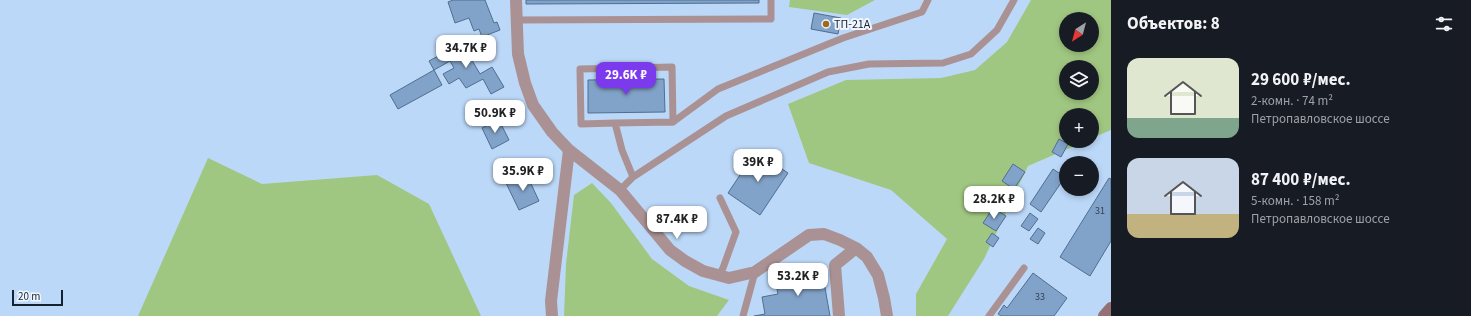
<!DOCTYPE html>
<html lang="ru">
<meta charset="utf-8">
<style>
body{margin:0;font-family:"Source Sans 3",sans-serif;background:#242831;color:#f1f3f6;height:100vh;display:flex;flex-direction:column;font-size:15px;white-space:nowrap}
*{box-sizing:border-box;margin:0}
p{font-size:13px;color:#9ea1a6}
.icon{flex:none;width:22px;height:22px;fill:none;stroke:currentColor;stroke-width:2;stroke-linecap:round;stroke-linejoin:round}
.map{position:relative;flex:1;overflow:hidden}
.panel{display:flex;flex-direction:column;background:#171b24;width:360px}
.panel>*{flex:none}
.needle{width:26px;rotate:216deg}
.controls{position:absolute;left:1059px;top:12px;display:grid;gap:8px}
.controls a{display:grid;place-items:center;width:40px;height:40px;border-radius:50%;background:#171b24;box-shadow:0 2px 6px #0003;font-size:20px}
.scale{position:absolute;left:12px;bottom:10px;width:51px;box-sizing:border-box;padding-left:4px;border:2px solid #152231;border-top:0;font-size:11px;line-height:14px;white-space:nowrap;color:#152231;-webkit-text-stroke:3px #eff6ff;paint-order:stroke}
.price{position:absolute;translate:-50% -34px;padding:0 9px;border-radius:8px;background:#fff;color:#222;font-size:13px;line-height:26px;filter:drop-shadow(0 1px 2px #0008)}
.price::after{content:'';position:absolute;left:50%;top:24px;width:12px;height:9px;margin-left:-6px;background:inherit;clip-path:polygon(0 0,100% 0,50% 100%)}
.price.on{background:#7c3aed;color:#fff}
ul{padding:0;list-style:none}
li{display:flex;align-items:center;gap:12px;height:100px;padding:0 16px}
li span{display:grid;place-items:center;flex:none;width:112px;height:80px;border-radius:12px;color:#555}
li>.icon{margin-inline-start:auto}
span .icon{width:48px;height:48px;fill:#fffc;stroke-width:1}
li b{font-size:17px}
h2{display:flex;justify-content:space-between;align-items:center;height:48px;padding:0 16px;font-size:17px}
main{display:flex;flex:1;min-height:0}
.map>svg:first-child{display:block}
</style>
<main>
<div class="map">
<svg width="1111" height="316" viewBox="0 0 1111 316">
<rect width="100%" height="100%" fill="#bcd8f8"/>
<path fill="#a0c781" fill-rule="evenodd" d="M790 0H875L847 15 789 7Z
M1031 0H1111V130L1092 138V115H1066V141H1086L1028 166 984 259 948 316H916V294L947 239 891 190 809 163 788 104 846 80 941 78 975 70 1007 42ZM1066 19H1092V45H1066ZM1066 67H1092V93H1066Z
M208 158 262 184 377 175 429 204 481 316H138Z
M592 183 611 203 652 259 689 286 729 300 717 316H564L566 264 574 195Z"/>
<path fill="#82a3c9" stroke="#4f6e92" d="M453 0H485L494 23 497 22 500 30 482 37 479 29 474 31 469 18 455 23 448 2Z
M526 0H759V3L526 4Z
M814 13 841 18 838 34 811 29Z
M462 43 480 74 492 67 504 87 491 94 483 79 466 88 459 78 449 84 443 74 454 68 450 61 434 70 429 61Z
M434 70 442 85 398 109 390 95Z
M664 79 665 112 588 113V80Z
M499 120 509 140 492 149 482 128Z
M1059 139 1068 144 1061 157 1052 152Z
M756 151 788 173 760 215 728 193Z
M1013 164 1025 172 1014 189 1002 181Z
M1053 169 1065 177 1041 212 1030 204Z
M526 173 539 201 519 210 506 183Z
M1109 178 1111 179V241L1090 276 1060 257Z
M993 208 1006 216 996 231 983 223Z
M1030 213 1038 219 1029 231 1021 226Z
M1038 228 1045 233 1038 244 1030 239Z
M992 233 999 238 993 247 986 242Z
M822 271 830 316H754L765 314 762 297 778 294 775 279Z
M1033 273 1067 298 1054 316H1001L998 314 1004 305 1007 308Z"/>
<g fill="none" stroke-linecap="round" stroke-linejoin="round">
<path stroke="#aa9193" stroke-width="7" d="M516 20 771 19V0
M673 122 718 89 843 38 922 12 928 0
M615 123 581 124 580 69 672 67 673 122 615 123 622 150 633 177
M620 190 633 177 726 116 828 72 869 64 943 63 971 54 997 30 1014 0
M719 275 723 268 736 232 720 198
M743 316 755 272
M989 316 1024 268"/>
<path stroke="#aa9193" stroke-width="12" d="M516 0 518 54 525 83 533 105 552 132 569 150 620 190 670 250 685 261 703 271 729 278 755 272 809 235 824 234 840 240 856 248 867 257 878 275 884 298 887 316
M552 316 551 301 569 150
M839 316 835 265 856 248"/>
<path stroke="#947074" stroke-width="12" d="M1104 316 1111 308"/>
</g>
<circle fill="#9c6a1f" stroke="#eff6ff" stroke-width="1.5" cx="826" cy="24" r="4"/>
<g text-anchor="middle" stroke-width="4" stroke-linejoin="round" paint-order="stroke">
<g font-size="10" fill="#304257">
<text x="1100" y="214">31</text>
<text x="1040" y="300">33</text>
</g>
<g font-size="12" fill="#152231" stroke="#eff6ff" text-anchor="start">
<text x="834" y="28">ТП-21А</text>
</g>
</g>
</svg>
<div class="controls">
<a><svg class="needle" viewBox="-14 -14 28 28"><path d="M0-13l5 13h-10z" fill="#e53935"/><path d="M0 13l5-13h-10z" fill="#9ea1a6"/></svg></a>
<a><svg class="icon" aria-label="layers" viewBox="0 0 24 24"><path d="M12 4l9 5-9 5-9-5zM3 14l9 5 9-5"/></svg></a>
<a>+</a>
<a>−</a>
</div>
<div class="scale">20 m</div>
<b class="price" style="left:466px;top:69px">34.7K ₽</b>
<b class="price on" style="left:626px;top:96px">29.6K ₽</b>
<b class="price" style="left:495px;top:134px">50.9K ₽</b>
<b class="price" style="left:758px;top:183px">39K ₽</b>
<b class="price" style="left:523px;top:192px">35.9K ₽</b>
<b class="price" style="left:994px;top:220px">28.2K ₽</b>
<b class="price" style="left:677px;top:240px">87.4K ₽</b>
<b class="price" style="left:798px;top:297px">53.2K ₽</b>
</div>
<section class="panel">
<h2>Объектов: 8<svg class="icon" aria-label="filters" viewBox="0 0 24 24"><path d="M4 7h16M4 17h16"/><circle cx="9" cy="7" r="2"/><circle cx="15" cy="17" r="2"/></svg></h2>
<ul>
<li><span style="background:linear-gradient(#dfe7d0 75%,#7fa58c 0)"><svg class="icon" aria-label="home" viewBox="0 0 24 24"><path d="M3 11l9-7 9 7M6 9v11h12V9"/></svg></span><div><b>29 600 ₽/мес.</b><p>2-комн. · 74 m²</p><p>Петропавловское шоссе</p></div></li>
<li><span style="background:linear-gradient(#c9d6e8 70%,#c2b280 0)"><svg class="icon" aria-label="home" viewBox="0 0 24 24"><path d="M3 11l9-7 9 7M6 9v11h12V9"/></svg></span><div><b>87 400 ₽/мес.</b><p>5-комн. · 158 m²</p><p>Петропавловское шоссе</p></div></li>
</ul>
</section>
</main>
